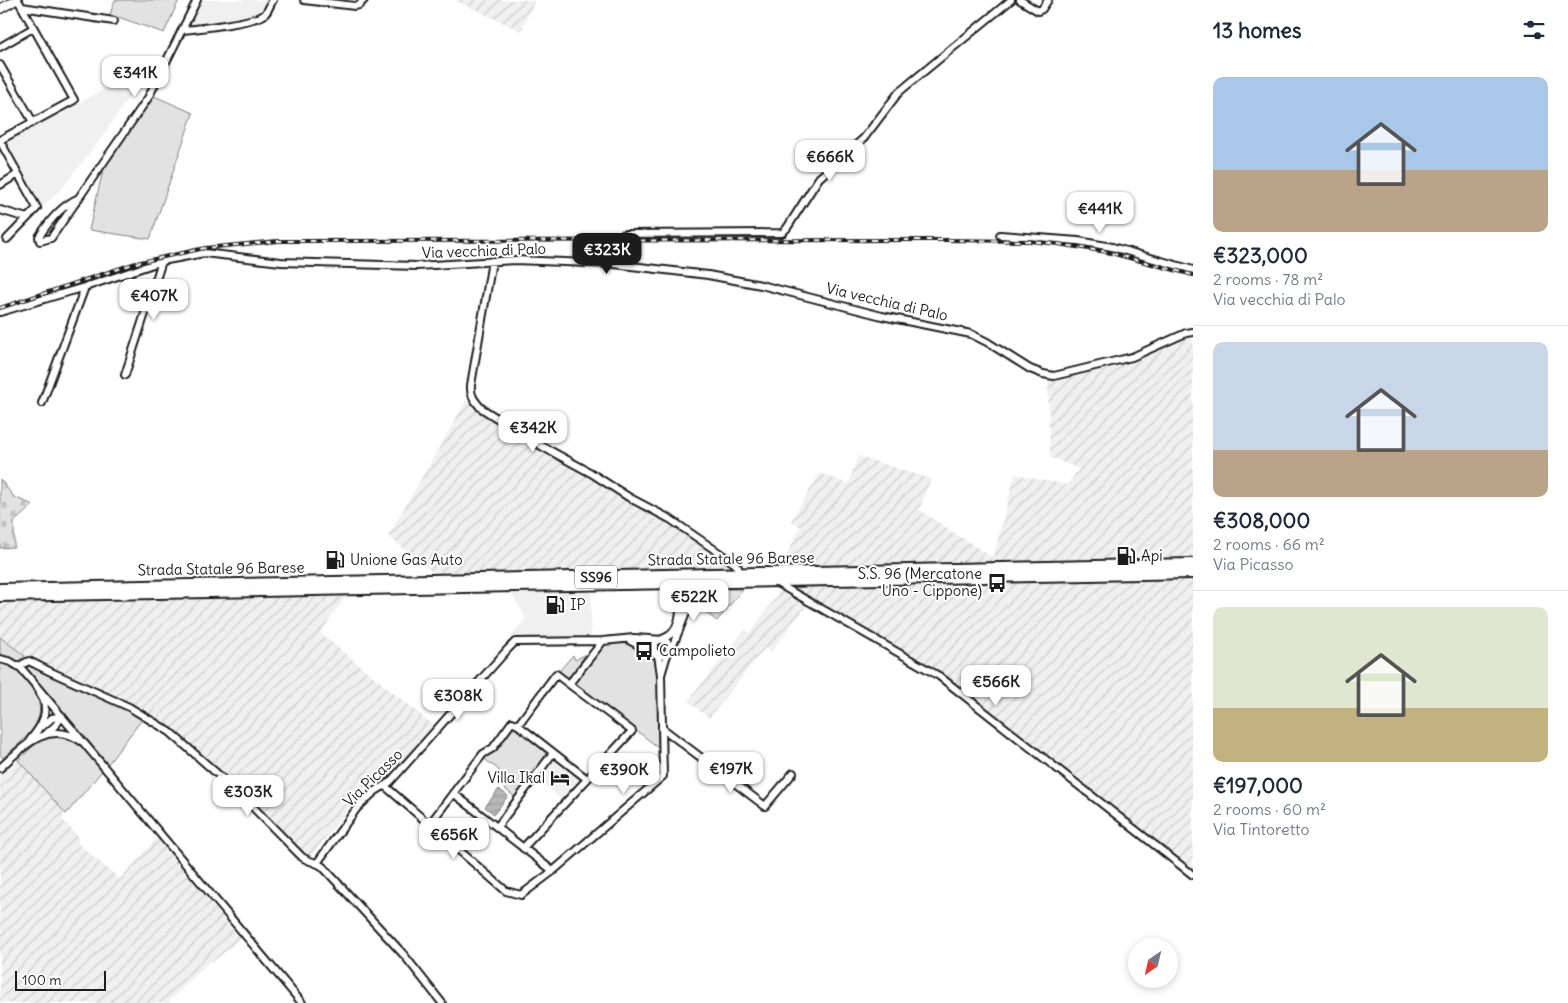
<!DOCTYPE html>
<meta charset="utf-8">
<style>
body{margin:0;font-family:Delius,sans-serif;background:#f2f2f3;color:#1f2937;height:100vh;display:flex;flex-direction:column;font-size:19px;white-space:nowrap}
*{box-sizing:border-box;margin:0}
p{font-size:16px;color:#747a83}
.icon{flex:none;width:28px;height:28px;fill:none;stroke:currentColor;stroke-width:2;stroke-linecap:round;stroke-linejoin:round}
.map{position:relative;flex:1;overflow:hidden}
.details{display:flex;flex-direction:column;background:#fff;width:375px}
.details>*{flex:none}
.needle{width:32px;rotate:214deg}
.tools{position:absolute;left:1128px;top:938px;display:grid;gap:10px}
.tools a{display:grid;place-items:center;width:50px;height:50px;border-radius:50%;background:#fff;box-shadow:0 2px 8px #0003;font-size:25px}
.scale{position:absolute;left:15px;bottom:12px;width:91px;box-sizing:border-box;padding-left:5px;border:2px solid #1c1c1c;border-top:0;font-size:14px;line-height:18px;white-space:nowrap;color:#1c1c1c;-webkit-text-stroke:4px #fff;paint-order:stroke}
.price{position:absolute;translate:-50% -42px;padding:0 11px;border-radius:10px;background:#fff;color:#222;font-size:16px;line-height:32px;filter:drop-shadow(0 1px 2px #0008)}
.price::after{content:'';position:absolute;left:50%;top:30px;width:15px;height:11px;margin-left:-8px;background:inherit;clip-path:polygon(0 0,100% 0,50% 100%)}
.price.on{background:#1c1c1c;color:#fff}
ul{padding:0;list-style:none}
li{display:grid;align-content:center;gap:10px;height:265px;padding:0 20px}
li+li{border-top:1px solid #e0e1e3}
li span{display:grid;place-items:center;height:155px;border-radius:10px;color:#555}
li>.icon{margin-inline-start:auto}
span .icon{width:90px;height:90px;fill:#fffc;stroke-width:1}
li b{font-size:21px}
h2{display:flex;justify-content:space-between;align-items:center;height:60px;padding:0 20px;font-size:21px}
main{display:flex;flex:1;min-height:0}
.map>svg:first-child{display:block}
</style>
<main>
<div class="map">
<svg width="1193" height="1003" viewBox="0 0 1193 1003">
<defs>
<pattern id="industrial-furrows" width="10" height="10" patternUnits="userSpaceOnUse" patternTransform="scale(1.25)"><rect width="10" height="10" fill="#f0f0f0"/><path d="M-1 1l2-2M0 10L10 0M9 11l2-2" fill="none" stroke="#cdcdcd"/></pattern>
<pattern id="cemetery-stones" width="16" height="16" patternUnits="userSpaceOnUse" patternTransform="scale(1.25)"><rect width="16" height="16" fill="#e2e2e2"/><path d="M2 7V4a2 2 0 0 1 4 0v3zM10 15v-3a2 2 0 0 1 4 0v3z" fill="#c1c1c1"/></pattern>
<pattern id="water-rules" width="6" height="5" patternUnits="userSpaceOnUse" patternTransform="scale(1.25)"><rect width="6" height="5" fill="#b8b8b8"/><path d="M0 2.5h6" fill="none" stroke="#9e9e9e"/></pattern>
</defs>
<rect width="100%" height="100%" fill="#fff"/>
<filter id="ink" filterUnits="userSpaceOnUse"><feTurbulence type="fractalNoise" baseFrequency=".02" numOctaves="2"/><feDisplacementMap in="SourceGraphic" scale="10" xChannelSelector="R" yChannelSelector="G"/><feConvolveMatrix kernelMatrix="1 2 1 2 8 2 1 2 1" color-interpolation-filters="sRGB"/></filter>
<g filter="url(#ink)">
<path fill="#f0f0f0" d="M201 0H266V8L261 15 225 23 191 27 189 25Z
M145 67 130 95 104 134 63 187 42 207 7 142Z
M591 590V636L510 638 526 618 510 592Z
M553 756 584 779 563 801 537 778Z"/>
<path fill="url(#industrial-furrows)" d="M454 0H535L521 31Z
M1193 334V563L791 581 1193 580V875L939 676 773 581 801 527 791 521 820 473 848 484 858 456 931 479 919 510 993 558 1015 474 1067 485 1079 469 1050 457 1048 380 1170 340Z
M470 394 745 569 465 575 434 573 388 536Z
M780 591 807 605 771 652 765 648 709 718 688 701 745 630 750 633Z
M346 596 320 633 433 725 388 778 379 771 309 858 306 856 182 738 25 656 0 637V601Z
M0 759 9 769 18 760 66 814 62 819 78 837V844L120 879 157 838 240 938 213 962 210 961 169 1001 170 1003H0Z"/>
<path fill="#e2e2e2" stroke="#7f7f7f" d="M115 0H179L164 33 121 18 109 17Z
M152 95 193 113 150 239 89 230 104 166Z
M705 589H743L717 621 693 603 697 594Z
M0 637 25 656 18 661 11 657 0 654Z
M626 642C637 644 653 656 658 666V747L573 683 603 643Z
M586 654 569 677H565L560 674V670L573 655 575 660Z
M0 663C10 665 18 673 25 680 57 715 30 734 3 758L0 755Z
M29 666 130 711 143 718 108 764 27 668Z
M512 727 517 728 546 753 542 763 516 798 499 784V770L483 758Z
M51 736C80 737 85 751 102 771L66 814 18 760 40 740Z"/>
<path fill="url(#cemetery-stones)" stroke="#7f7f7f" d="M0 479 14 497 33 505 14 522V547L0 548Z"/>
<path fill="url(#water-rules)" stroke="#7a7a7a" d="M499 789 508 796 494 814 485 807Z"/>
<g fill="none" stroke-linecap="round" stroke-linejoin="round">
<g stroke="#1c1c1c" stroke-width="10">
<path id="minor" d="M304 0 355 6 359 5 364 0
M1020 0 1038 11 1042 9 1048 0
M22 7 114 21
M183 30C196 29 257 22 265 14 269 10 270 4 273 0
M0 47 33 28
M0 65 33 122
M0 140 74 100 18 0
M0 141 37 208 7 239
M0 185 18 174
M79 198C62 205 49 221 39 237L40 241 51 238 148 98 197 0
M0 210 27 218
M1000 235 1078 241 1112 247 1193 270
M492 261 471 385C470 395 474 400 481 408L538 444 591 473 630 498 670 519 734 563 738 567 739 573
M614 264 620 240 624 234 782 233 787 228 819 178 864 138 899 92 1011 0
M0 312 85 287 162 261 204 253 281 262 417 266 515 260 614 264 708 275 761 285 882 316 971 334 987 342 1030 369 1043 374 1054 376 1132 357 1186 333 1193 332
M125 375 162 261
M42 403 85 287
M775 582 939 676 1193 875
M666 585C685 590 683 623 671 634 666 639 659 639 654 643V651L660 656 667 653 673 645 695 591 698 587 705 583
M629 640 655 654
M0 659 11 662 21 668 302 1003
M19 666 29 661 51 672 129 707 170 732 239 793 302 857C309 862 317 862 323 867L404 955 442 1003
M518 725 587 779
M43 726 52 718 62 716 56 725 47 733
M662 728 765 806 793 773
M30 740C42 726 51 711 40 693
M0 768C23 747 48 719 81 741
M385 786 506 891 521 895 553 871 663 776 661 675 658 655
M453 793 553 871
M429 825 483 754 493 748 512 722 518 725 556 674 569 684 603 641
M497 827 553 753
M523 848 632 731 569 684
M317 863 357 808 374 792 390 782 508 649 515 642 603 641 634 638 664 640 668 643 669 648 661 675"/>
</g>
<g stroke="#1c1c1c" stroke-width="11">
<path id="tertiary" d="M0 9 16 0"/>
</g>
<g stroke="#1c1c1c" stroke-width="14">
<path id="primary" d="M0 589 1193 564
M0 596 1193 573"/>
</g>
<use href="#minor" stroke="#fff" stroke-width="6"/>
<use href="#tertiary" stroke="#fff" stroke-width="8"/>
<use href="#primary" stroke="#fff" stroke-width="10"/>
<g stroke="#1c1c1c" stroke-width="4">
<path id="rail" d="M0 308 136 263 205 248 278 241 945 240 1029 241 1058 244 1107 252 1193 275"/>
</g>
<use href="#rail" stroke="#fff" stroke-width="2" stroke-dasharray="5.5" stroke-linecap="butt"/>
</g>
</g>
<defs>
<g id="fuel-bare" transform="scale(1.5)"><path d="M-5.5-6h7V0h2V4h1.3V-2.5L3-4.5l.8-.8L6-3V5H2.5V1h-1V6h-7ZM-4.2-4.7v3.2H.2V-4.7Z" fill="#1c1c1c" stroke="#fff" stroke-width="2.5" paint-order="stroke"/></g>
<g id="bus-bare" transform="scale(1.5)"><path d="M-5-6H5V4H4V6H2V4H-2V6H-4V4H-5ZM-3.5-4V0h7V-4ZM-3.5 1.2v1.5H-2V1.2ZM2 1.2v1.5H3.5V1.2Z" fill="#1c1c1c" stroke="#fff" stroke-width="2.5" paint-order="stroke"/></g>
<g id="hotel-bare" transform="scale(1.5)"><path d="M-6-4.5h1.5V1H6V5H4.5V3h-9V5H-6ZM-4 0a1.8 1.8 0 1 1 3.6 0ZM.5 0V-2.5h3Q6-2.5 6 0Z" fill="#1c1c1c" stroke="#fff" stroke-width="2.5" paint-order="stroke"/></g>
</defs>
<g fill-rule="evenodd">
<use href="#fuel-bare" x="1126" y="556"/>
<use href="#fuel-bare" x="335" y="560"/>
<use href="#bus-bare" x="997" y="583"/>
<use href="#fuel-bare" x="555" y="605"/>
<use href="#bus-bare" x="644" y="651"/>
<use href="#hotel-bare" x="560" y="778"/>
</g>
<g text-anchor="middle" stroke-width="4" stroke-linejoin="round" paint-order="stroke">
<rect fill="#fff" stroke="#606060" stroke-width="1" x="575" y="565.5" width="42" height="23" rx="4"/>
<g font-size="14" font-weight="bold" fill="#1c1c1c">
<text x="596" y="582">SS96</text>
</g>
<g font-size="15" fill="#1c1c1c" stroke="#fff">
<text transform="translate(484 251) rotate(-2)" y="5">Via vecchia di Palo</text>
<text transform="translate(887 302) rotate(13)" y="5">Via vecchia di Palo</text>
<text transform="translate(731 559) rotate(-1)" y="5">Strada Statale 96 Barese</text>
<text transform="translate(221 569) rotate(-1)" y="5">Strada Statale 96 Barese</text>
<text transform="translate(373 778) rotate(-44)" y="5">Via Picasso</text>
</g>
<g font-size="15" fill="#1c1c1c" stroke="#fff" text-anchor="start">
<text x="1141" y="561">Api</text>
<text x="350" y="565">Unione Gas Auto</text>
<text x="982" y="579" text-anchor="end">S.S. 96 (Mercatone<tspan x="982" dy="17">Uno - Cippone)</tspan></text>
<text x="570" y="610">IP</text>
<text x="659" y="656">Campolieto</text>
<text x="545" y="783" text-anchor="end">Villa Ikal</text>
</g>
</g>
</svg>
<div class="tools">
<a><svg class="needle" viewBox="-14 -14 28 28"><path d="M0-13l5 13h-10z" fill="#e53935"/><path d="M0 13l5-13h-10z" fill="#747a83"/></svg></a>
</div>
<div class="scale">100 m</div>
<b class="price" style="left:135px;top:98px">€341K</b>
<b class="price" style="left:830px;top:182px">€666K</b>
<b class="price" style="left:1100px;top:234px">€441K</b>
<b class="price on" style="left:607px;top:275px">€323K</b>
<b class="price" style="left:154px;top:321px">€407K</b>
<b class="price" style="left:533px;top:453px">€342K</b>
<b class="price" style="left:694px;top:622px">€522K</b>
<b class="price" style="left:996px;top:707px">€566K</b>
<b class="price" style="left:458px;top:721px">€308K</b>
<b class="price" style="left:731px;top:794px">€197K</b>
<b class="price" style="left:624px;top:795px">€390K</b>
<b class="price" style="left:248px;top:817px">€303K</b>
<b class="price" style="left:454px;top:860px">€656K</b>
</div>
<section class="details">
<h2>13 homes<svg class="icon" aria-label="filters" viewBox="0 0 24 24"><path d="M4 7h16M4 17h16"/><circle cx="9" cy="7" r="2"/><circle cx="15" cy="17" r="2"/></svg></h2>
<ul>
<li><span style="background:linear-gradient(#a9c7e8 60%,#b9a48a 0)"><svg class="icon" aria-label="home" viewBox="0 0 24 24"><path d="M3 11l9-7 9 7M6 9v11h12V9"/></svg></span><div><b>€323,000</b><p>2 rooms · 78 m²</p><p>Via vecchia di Palo</p></div></li>
<li><span style="background:linear-gradient(#c9d6e8 70%,#b9a48a 0)"><svg class="icon" aria-label="home" viewBox="0 0 24 24"><path d="M3 11l9-7 9 7M6 9v11h12V9"/></svg></span><div><b>€308,000</b><p>2 rooms · 66 m²</p><p>Via Picasso</p></div></li>
<li><span style="background:linear-gradient(#dfe7d0 65%,#c2b280 0)"><svg class="icon" aria-label="home" viewBox="0 0 24 24"><path d="M3 11l9-7 9 7M6 9v11h12V9"/></svg></span><div><b>€197,000</b><p>2 rooms · 60 m²</p><p>Via Tintoretto</p></div></li>
</ul>
</section>
</main>
